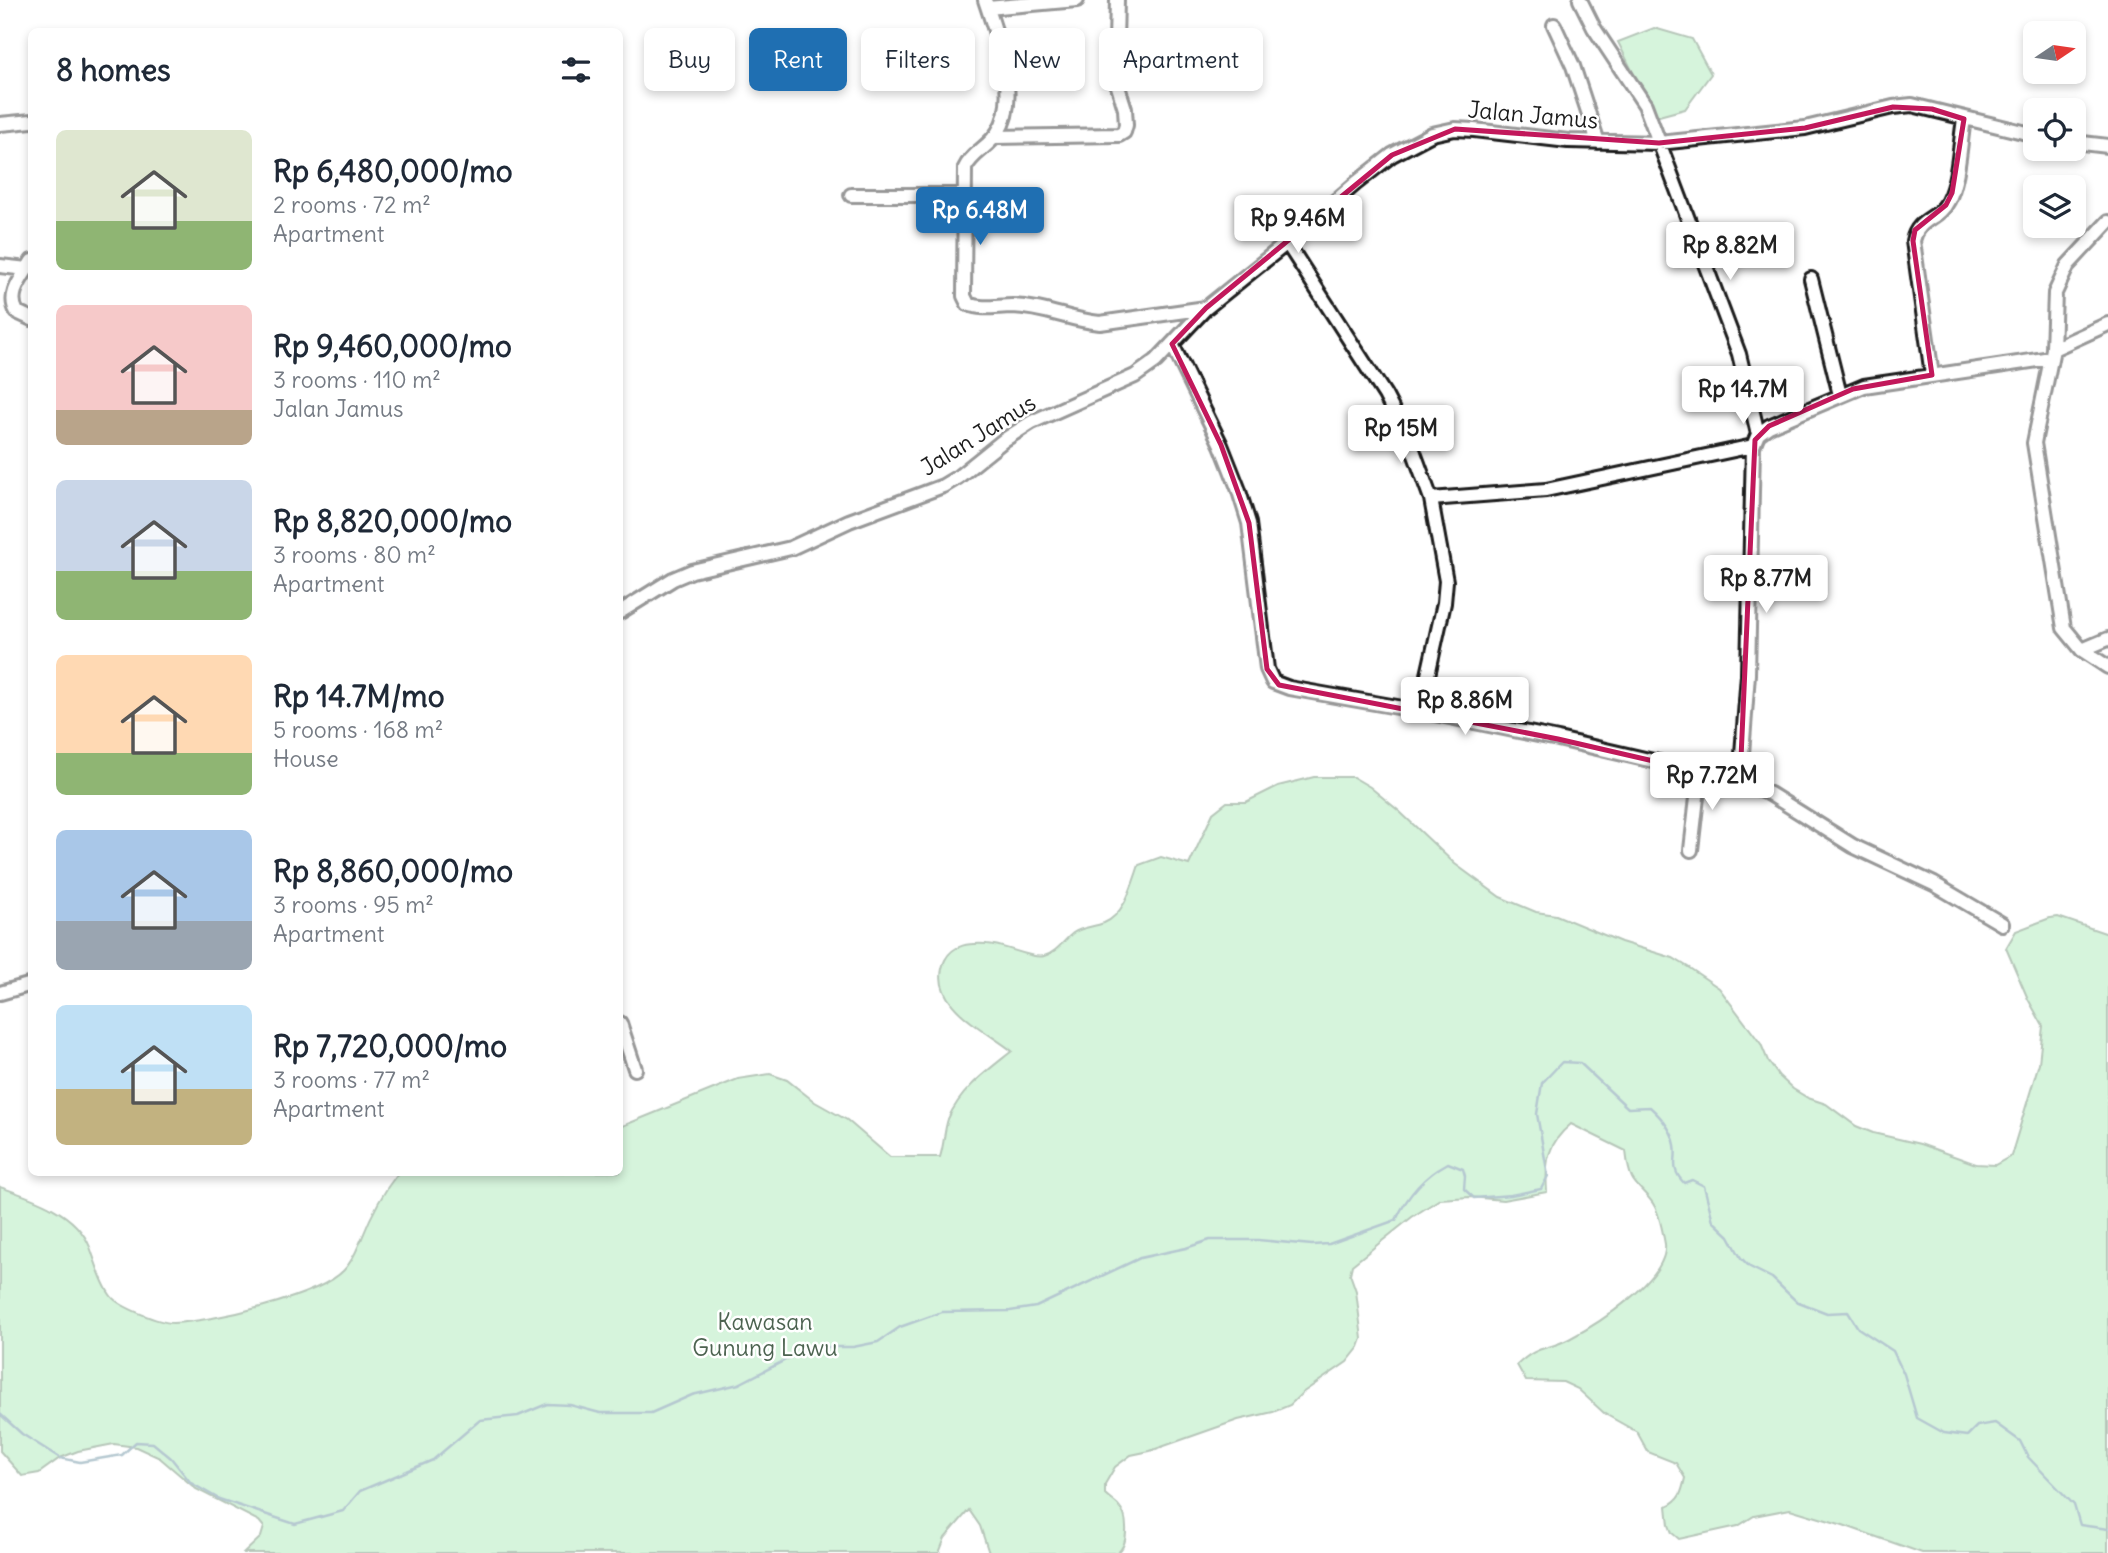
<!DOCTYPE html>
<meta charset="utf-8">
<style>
body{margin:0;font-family:Delius,sans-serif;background:#f6f6f7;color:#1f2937;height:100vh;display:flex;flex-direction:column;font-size:26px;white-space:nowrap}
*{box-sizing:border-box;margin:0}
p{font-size:23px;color:#747a83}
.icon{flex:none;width:38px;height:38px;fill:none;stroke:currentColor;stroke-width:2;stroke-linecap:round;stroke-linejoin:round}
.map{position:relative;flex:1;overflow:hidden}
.sheet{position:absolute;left:28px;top:28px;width:595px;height:1148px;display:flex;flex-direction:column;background:#fff;border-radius:10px;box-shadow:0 4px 10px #0003}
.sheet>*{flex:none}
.banner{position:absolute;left:644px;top:28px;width:665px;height:63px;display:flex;gap:14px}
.needle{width:46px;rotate:77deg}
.controls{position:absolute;left:2023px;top:21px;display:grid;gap:14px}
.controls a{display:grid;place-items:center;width:63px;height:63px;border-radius:10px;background:#fff;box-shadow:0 4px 10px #0003;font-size:35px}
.price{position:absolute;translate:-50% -60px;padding:0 16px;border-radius:7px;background:#fff;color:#222;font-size:23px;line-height:46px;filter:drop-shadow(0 2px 4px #0008)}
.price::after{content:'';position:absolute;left:50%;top:42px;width:21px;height:16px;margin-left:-10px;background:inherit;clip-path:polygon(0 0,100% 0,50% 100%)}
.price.active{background:#1f6fb2;color:#fff}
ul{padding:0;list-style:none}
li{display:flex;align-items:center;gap:21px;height:175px;padding:0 28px}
li span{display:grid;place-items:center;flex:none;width:196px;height:140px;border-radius:10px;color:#555}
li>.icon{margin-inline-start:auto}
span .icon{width:84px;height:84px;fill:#fffc;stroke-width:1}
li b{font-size:30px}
h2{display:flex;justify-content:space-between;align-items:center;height:84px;padding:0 28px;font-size:30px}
.pill{padding:0 24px;border-radius:10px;background:#fff;box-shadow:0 4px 10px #0003;font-size:24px;line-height:63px}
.pill.active{background:#1f6fb2;color:#fff}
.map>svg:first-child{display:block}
</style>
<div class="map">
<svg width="2108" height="1553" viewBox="0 0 2108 1553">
<rect width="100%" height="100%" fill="#fff"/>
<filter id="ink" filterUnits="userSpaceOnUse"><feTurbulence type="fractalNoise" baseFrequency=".0143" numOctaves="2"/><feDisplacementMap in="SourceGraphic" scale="14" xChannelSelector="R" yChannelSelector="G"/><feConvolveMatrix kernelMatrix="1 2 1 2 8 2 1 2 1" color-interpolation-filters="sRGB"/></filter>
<g filter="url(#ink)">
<path fill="#a4e7b1" stroke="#608266" stroke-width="2" d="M1654 28 1692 39 1711 74 1685 109 1655 117 1618 42Z
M1314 777H1353L1370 787 1399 811 1455 864 1500 897 1536 912 1556 915 1621 942 1673 958 1688 967 1719 988 1761 1044 1768 1061 1779 1076 1793 1089 1808 1098 1826 1104 1856 1126 1873 1133 1920 1144 1976 1164 1995 1165 2011 1156 2039 1063 2043 1026 2028 999 2006 948 2016 931 2050 918 2058 917 2108 934V1553H1922L1843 1525 1790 1509 1754 1516 1738 1526 1679 1539 1672 1533 1669 1525 1667 1506C1680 1500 1682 1492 1685 1478L1676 1463 1648 1452 1637 1432 1605 1414 1578 1389 1563 1382 1526 1381 1517 1365C1539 1344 1546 1351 1569 1339 1596 1325 1669 1279 1665 1244 1663 1233 1660 1217 1655 1207 1650 1196 1637 1188 1632 1178 1628 1170 1627 1160 1626 1151L1571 1124C1547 1144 1545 1162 1547 1192L1503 1200 1470 1197 1440 1199 1412 1217 1352 1265 1350 1274 1356 1291 1362 1339 1359 1347 1347 1362 1302 1393 1290 1405 1273 1412 1238 1420 1150 1451 1131 1455 1115 1467 1105 1484V1494C1109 1498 1114 1501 1118 1505 1129 1516 1129 1545 1117 1553H989L980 1526 969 1510 945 1538 939 1553H244L261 1537 264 1527 259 1521 196 1489 160 1458 136 1447 114 1444 78 1451 60 1458 39 1473 22 1476 0 1451V1187C33 1198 76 1212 90 1247 96 1263 101 1283 111 1296 119 1307 160 1323 173 1323 211 1322 319 1297 344 1270 353 1261 357 1249 362 1238 371 1215 383 1192 398 1173L620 1172V1127L738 1079 770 1074 787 1080 815 1102 847 1120 890 1157H940C944 1145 944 1131 948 1119 961 1089 987 1071 1012 1051 986 1030 925 1003 945 960 953 944 970 943 987 944 1002 944 1034 960 1044 956 1056 953 1064 940 1073 933 1082 927 1094 927 1104 923 1125 914 1132 885 1139 865L1161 857 1189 865 1213 813 1227 802H1246L1278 786Z"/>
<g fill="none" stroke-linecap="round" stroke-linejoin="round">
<path stroke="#5d8698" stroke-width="2.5" d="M0 1414 22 1434 60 1458 80 1462 122 1455 136 1442 153 1443 171 1458 191 1483 219 1499 295 1524 343 1511 360 1491 433 1460 480 1420 518 1416 547 1404 570 1405 600 1413H651L692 1395 739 1384 803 1351 820 1347H853L878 1342 900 1327 942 1312 1010 1311 1036 1307 1140 1258 1186 1248 1210 1240H1258L1312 1245 1329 1244 1396 1220C1407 1196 1424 1176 1448 1163L1463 1169 1465 1176 1464 1189 1474 1198 1511 1195 1541 1189 1548 1176 1537 1114 1542 1083 1562 1062 1580 1063 1628 1108 1650 1107C1661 1117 1672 1129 1675 1145 1678 1161 1669 1167 1684 1183L1692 1180 1704 1186 1713 1221 1729 1236 1741 1258 1750 1267 1772 1278 1796 1301 1827 1313 1848 1312 1858 1328 1893 1351 1904 1374 1917 1418 1944 1433 1967 1436 1977 1426 1995 1423 2020 1441 2028 1457 2074 1505 2080 1525 2108 1529"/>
<g stroke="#1c1c1c" stroke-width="18">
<path id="minor" d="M985 0C997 37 1021 96 998 132 989 147 972 153 965 168L964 296 968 304C982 310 997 306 1012 306 1046 307 1068 320 1100 323L1206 308
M1580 0 1594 28 1645 105 1739 354 1758 434
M988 8 1077 0
M1554 25 1573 66 1598 142
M0 124 32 121
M994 137 1119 135 1124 132 1126 125 1125 109 1112 67 1116 42 1117 0
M2074 142 2108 146
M851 195H964
M2108 222 2068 265 2055 293 2053 349 2034 443 2064 628 2082 650 2108 667
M1287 243 1385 395 1412 447 1431 499 1446 581 1444 603 1420 711
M32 261C23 277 6 294 17 312L32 319
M0 266 27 269
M1811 279 1840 395
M1172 344 1221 445 1238 488 1249 523 1267 669 1273 682 1289 688 1420 711 1558 739 1740 781 1770 794 1853 846 1934 884 2002 924
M2053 349 2108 324
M1932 375 1913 241C1918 217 1939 220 1948 201 1959 180 1960 143 1964 119
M1431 499 1546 490 1753 446 1758 434 1769 426 1864 386 2051 358
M620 612 673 579 692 571 791 548 849 521 943 486 958 477 1004 440 1032 422 1135 376 1156 361 1206 308 1287 243 1355 184 1392 155 1432 134 1455 129 1474 130 1568 141 1659 143 1805 128 1893 107 1912 105 2035 135
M2082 650 2108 639
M1740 781 1748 674 1753 446
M1691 850 1700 771
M0 993 32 984
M620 1023 635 1069"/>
</g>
<use href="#minor" stroke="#fff" stroke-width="12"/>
</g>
</g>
<path d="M0 0H2108V1553H0ZM1893 107 1932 109 1964 119 1952 193 1946 205 1915 230 1913 241 1932 375 1853 389 1769 426 1755 440 1740 781 1558 739 1279 685 1267 669 1249 523 1221 445 1172 344 1206 308 1392 155 1455 129 1659 143 1805 128Z" fill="#fff" fill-opacity=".55" fill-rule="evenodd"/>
<path fill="none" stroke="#c2185b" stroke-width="5" stroke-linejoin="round" d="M1893 107 1932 109 1964 119 1952 193 1946 205 1915 230 1913 241 1932 375 1853 389 1769 426 1755 440 1740 781 1558 739 1279 685 1267 669 1249 523 1221 445 1172 344 1206 308 1392 155 1455 129 1659 143 1805 128Z"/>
<g text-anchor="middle" stroke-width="5" stroke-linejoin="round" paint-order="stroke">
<g font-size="23" fill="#1c1c1c" stroke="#fff">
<text transform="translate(1533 115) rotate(5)" y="8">Jalan Jamus</text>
<text transform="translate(978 435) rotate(-32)" y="8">Jalan Jamus</text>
</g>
<g font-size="23" fill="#4c6350" stroke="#fff">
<text x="765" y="1330">Kawasan<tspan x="765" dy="26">Gunung Lawu</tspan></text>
</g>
</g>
</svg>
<div class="controls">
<a><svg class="needle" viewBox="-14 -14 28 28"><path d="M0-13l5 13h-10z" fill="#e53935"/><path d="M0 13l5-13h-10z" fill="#747a83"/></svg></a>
<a><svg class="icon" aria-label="locate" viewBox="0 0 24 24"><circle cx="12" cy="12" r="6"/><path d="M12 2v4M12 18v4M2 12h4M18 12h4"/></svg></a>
<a><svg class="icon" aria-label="layers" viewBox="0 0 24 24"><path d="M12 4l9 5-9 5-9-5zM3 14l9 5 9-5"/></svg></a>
</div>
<b class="price active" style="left:980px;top:247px">Rp 6.48M</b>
<b class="price" style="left:1298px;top:255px">Rp 9.46M</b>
<b class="price" style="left:1730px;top:282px">Rp 8.82M</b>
<b class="price" style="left:1743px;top:426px">Rp 14.7M</b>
<b class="price" style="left:1401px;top:465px">Rp 15M</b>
<b class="price" style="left:1766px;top:615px">Rp 8.77M</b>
<b class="price" style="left:1465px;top:737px">Rp 8.86M</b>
<b class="price" style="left:1712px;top:812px">Rp 7.72M</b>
<div class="banner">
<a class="pill">Buy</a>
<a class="pill active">Rent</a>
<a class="pill">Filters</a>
<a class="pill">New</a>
<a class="pill">Apartment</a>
</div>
<section class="sheet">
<h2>8 homes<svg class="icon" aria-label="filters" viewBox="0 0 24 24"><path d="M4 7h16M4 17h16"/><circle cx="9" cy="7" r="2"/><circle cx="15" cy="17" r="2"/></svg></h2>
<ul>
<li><span style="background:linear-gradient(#dfe7d0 65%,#8fb573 0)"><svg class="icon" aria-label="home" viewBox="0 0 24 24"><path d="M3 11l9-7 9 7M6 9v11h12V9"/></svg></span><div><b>Rp 6,480,000/mo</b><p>2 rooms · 72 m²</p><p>Apartment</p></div></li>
<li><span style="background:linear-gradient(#f6c9c9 75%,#b9a48a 0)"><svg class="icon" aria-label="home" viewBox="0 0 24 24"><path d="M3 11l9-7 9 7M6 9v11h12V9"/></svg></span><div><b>Rp 9,460,000/mo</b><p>3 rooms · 110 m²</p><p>Jalan Jamus</p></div></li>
<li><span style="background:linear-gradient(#c9d6e8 65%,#8fb573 0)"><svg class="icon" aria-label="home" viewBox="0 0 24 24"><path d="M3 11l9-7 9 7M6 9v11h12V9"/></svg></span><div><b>Rp 8,820,000/mo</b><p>3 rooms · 80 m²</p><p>Apartment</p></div></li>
<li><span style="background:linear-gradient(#ffd9b3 70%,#8fb573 0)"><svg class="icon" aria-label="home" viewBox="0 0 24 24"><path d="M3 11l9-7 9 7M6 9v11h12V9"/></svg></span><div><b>Rp 14.7M/mo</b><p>5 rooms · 168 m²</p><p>House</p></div></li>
<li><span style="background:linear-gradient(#a9c7e8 65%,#9aa5b1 0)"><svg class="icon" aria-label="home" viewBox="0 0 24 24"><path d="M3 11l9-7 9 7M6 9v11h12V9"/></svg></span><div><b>Rp 8,860,000/mo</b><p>3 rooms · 95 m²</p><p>Apartment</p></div></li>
<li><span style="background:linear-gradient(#bfe0f5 60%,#c2b280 0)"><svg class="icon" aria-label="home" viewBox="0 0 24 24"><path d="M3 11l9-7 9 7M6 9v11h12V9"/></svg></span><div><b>Rp 7,720,000/mo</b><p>3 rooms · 77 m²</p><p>Apartment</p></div></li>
</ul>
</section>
</div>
